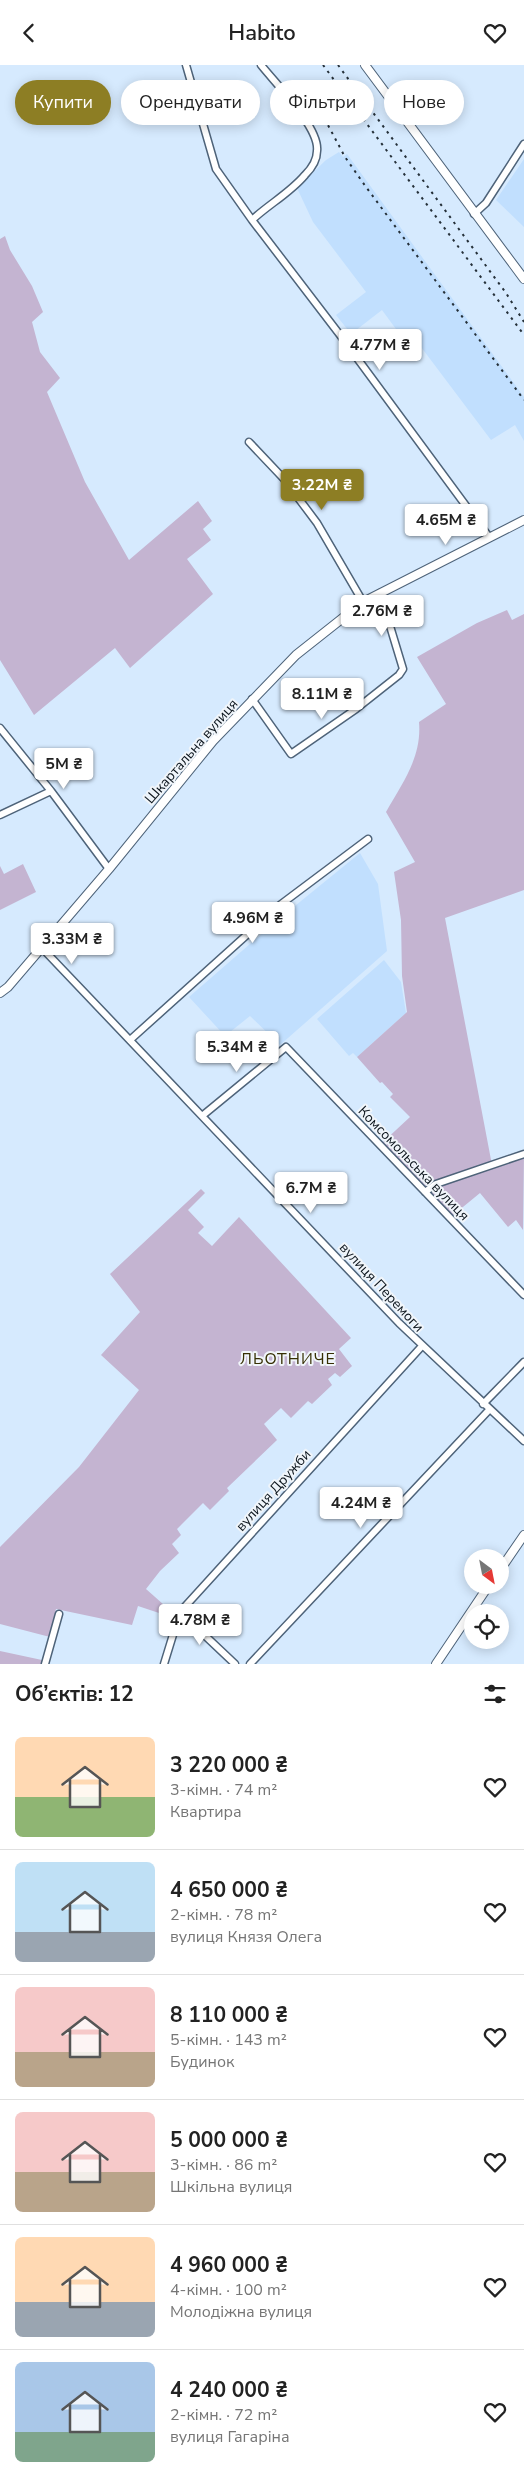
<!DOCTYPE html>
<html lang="uk">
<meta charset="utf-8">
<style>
body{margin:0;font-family:"Nunito Sans",sans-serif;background:#f2f2f2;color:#222;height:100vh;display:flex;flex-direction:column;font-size:19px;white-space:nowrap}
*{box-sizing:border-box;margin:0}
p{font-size:16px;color:#767676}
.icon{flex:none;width:28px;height:28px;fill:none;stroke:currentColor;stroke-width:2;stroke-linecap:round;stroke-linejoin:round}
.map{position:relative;height:1599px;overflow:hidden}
.side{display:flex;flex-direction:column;background:#fff;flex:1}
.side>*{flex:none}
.hud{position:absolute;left:15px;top:15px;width:495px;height:45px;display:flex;gap:10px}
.needle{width:32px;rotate:148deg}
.fabs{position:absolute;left:464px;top:1484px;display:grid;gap:10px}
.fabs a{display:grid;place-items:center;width:45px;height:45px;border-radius:50%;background:#fff;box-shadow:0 2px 12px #0003;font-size:25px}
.price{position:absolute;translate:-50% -42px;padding:0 11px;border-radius:5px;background:#fff;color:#222;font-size:16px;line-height:32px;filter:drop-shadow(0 1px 2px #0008)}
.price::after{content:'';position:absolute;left:50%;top:30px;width:15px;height:11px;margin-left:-8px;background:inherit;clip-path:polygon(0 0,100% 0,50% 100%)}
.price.current{background:#8d7e24;color:#fff}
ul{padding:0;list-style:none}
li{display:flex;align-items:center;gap:15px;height:125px;padding:0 15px}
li+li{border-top:1px solid #e0e0e0}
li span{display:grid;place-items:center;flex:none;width:140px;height:100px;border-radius:8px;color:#555}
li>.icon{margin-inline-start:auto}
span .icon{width:60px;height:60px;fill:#fffc;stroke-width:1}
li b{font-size:21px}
h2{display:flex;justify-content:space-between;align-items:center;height:60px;padding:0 15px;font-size:21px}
.chip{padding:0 18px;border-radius:22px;background:#fff;box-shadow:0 2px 12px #0003;font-size:18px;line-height:45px}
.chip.current{background:#8d7e24;color:#fff}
header{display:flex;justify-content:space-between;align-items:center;height:65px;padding:0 15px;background:#fff;font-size:22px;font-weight:600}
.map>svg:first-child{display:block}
</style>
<header><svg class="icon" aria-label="back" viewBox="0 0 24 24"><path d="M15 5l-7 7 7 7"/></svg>Habito<svg class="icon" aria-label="heart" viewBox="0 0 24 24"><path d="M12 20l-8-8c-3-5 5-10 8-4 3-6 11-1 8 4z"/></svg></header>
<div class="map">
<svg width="524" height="1599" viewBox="0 0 524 1599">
<rect width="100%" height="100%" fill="#d6eafe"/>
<path fill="#c1dffe" d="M339 87 343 92 347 89 524 332V376L515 360 491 375 412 270 404 275 382 245 351 269 336 250 366 227 313 157 297 123 326 95Z
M524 94V162L496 135Z
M360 788 378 819 387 886 280 980 250 951 225 971 189 932 274 858Z
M384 895 401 917 406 948 357 992 353 988 349 991 317 954Z"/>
<path fill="#c4b4d1" d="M5 171 10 185 32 221 43 247 32 257 40 287 60 313 47 327 85 417 129 495 198 436 212 456 203 464 211 475 187 494 213 529 130 603 115 583 34 650 0 595V174Z
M507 545 512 555 524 549V825L445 853 492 1100 524 1089 523 1165 516 1155 508 1162 480 1128 452 1151 382 1078 410 1052 390 1032 393 1029 382 1017 380 1018 357 992 407 947 402 911 401 855 394 807 415 797 386 747C403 717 422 692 419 657L446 639 417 592 477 558Z
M23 799 36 827 0 845V801L4 809Z
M201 1124 205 1128 188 1145 204 1162 198 1168 212 1181 239 1152 351 1273 339 1284 352 1301 340 1312 335 1308 328 1314 332 1320 312 1339 308 1336 291 1353 281 1343 264 1359 277 1375 227 1423 229 1426 210 1445 203 1438 177 1464 181 1470 172 1479 179 1488 160 1506 146 1524 172 1547 171 1552 138 1541 132 1560 56 1544 50 1572 0 1559V1482L79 1402 139 1325 101 1290 140 1247 110 1209Z
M0 1586 42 1595V1599H0Z"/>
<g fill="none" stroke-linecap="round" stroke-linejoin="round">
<g stroke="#4e6379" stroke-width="9">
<path id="minor" d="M186 0 216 104 252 155 340 270 489 472
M474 149 486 138 524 79
M252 155C269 139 290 128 305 110 311 104 317 95 317 86 320 63 276 19 261 0
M249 377 284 414 317 458 363 537
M252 634 291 689 356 644 399 610 403 604 380 528
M0 663 51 726 109 804
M0 750 51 726
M42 883 399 1258 524 1376
M130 975 280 840 368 774
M202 1051 286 982 524 1230
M425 1127 436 1119 524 1089
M483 1339 524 1297
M180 1547 235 1599
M45 1599 59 1549
M164 1599 180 1547 422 1281
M250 1599 489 1345"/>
</g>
<g stroke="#4e6379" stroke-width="10">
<path id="tertiary" d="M365 0 524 214
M0 928 8 922 109 804 213 676 296 590 363 537 524 455
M500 1505 524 1470
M436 1599 489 1520"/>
</g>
<use href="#minor" stroke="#fff" stroke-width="6"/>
<use href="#tertiary" stroke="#fff" stroke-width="8"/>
<path stroke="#253039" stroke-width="2" stroke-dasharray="2.5 5" stroke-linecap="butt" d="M323 0 524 270
M338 0 506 228 524 257
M321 47 345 92 366 122 524 335"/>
</g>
<g text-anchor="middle" stroke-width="4" stroke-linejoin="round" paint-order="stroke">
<g font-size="14" fill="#0b141c" stroke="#f0f5fa">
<text transform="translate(191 686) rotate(-49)" y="5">Шкартальна вулиця</text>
<text transform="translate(414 1098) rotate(46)" y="5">Комсомольська вулиця</text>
<text transform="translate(382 1222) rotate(47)" y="5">вулиця Перемоги</text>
<text transform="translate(273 1425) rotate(-48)" y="5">вулиця Дружби</text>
</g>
<g font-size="16" letter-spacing="1" fill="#362f03" stroke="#f0f5fa">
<text x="288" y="1299">ЛЬОТНИЧЕ</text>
</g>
</g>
</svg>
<div class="fabs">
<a><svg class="needle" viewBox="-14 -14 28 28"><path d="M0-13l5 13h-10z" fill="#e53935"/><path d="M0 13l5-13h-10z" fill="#767676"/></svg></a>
<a><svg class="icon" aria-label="locate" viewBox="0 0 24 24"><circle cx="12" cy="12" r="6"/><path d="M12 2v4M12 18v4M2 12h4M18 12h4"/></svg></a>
</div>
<b class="price" style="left:380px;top:306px">4.77M ₴</b>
<b class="price current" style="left:322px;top:446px">3.22M ₴</b>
<b class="price" style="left:446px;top:481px">4.65M ₴</b>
<b class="price" style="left:382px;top:572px">2.76M ₴</b>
<b class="price" style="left:322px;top:655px">8.11M ₴</b>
<b class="price" style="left:64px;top:725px">5M ₴</b>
<b class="price" style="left:253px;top:879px">4.96M ₴</b>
<b class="price" style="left:72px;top:900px">3.33M ₴</b>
<b class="price" style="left:237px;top:1008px">5.34M ₴</b>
<b class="price" style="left:311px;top:1149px">6.7M ₴</b>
<b class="price" style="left:361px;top:1464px">4.24M ₴</b>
<b class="price" style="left:200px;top:1581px">4.78M ₴</b>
<div class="hud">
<a class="chip current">Купити</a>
<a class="chip">Орендувати</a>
<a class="chip">Фільтри</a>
<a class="chip">Нове</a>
</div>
</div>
<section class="side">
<h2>Об’єктів: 12<svg class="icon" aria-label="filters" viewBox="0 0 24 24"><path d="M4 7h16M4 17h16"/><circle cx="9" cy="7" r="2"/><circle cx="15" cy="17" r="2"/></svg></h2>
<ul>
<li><span style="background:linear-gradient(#ffd9b3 60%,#8fb573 0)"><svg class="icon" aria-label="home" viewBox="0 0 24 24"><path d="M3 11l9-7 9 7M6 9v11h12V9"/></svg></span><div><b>3 220 000 ₴</b><p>3-кімн. · 74 m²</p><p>Квартира</p></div><svg class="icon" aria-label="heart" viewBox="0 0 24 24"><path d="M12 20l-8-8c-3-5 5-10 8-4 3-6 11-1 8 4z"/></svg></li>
<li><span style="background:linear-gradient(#bfe0f5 70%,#9aa5b1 0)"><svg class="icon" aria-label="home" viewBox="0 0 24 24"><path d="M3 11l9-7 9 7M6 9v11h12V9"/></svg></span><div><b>4 650 000 ₴</b><p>2-кімн. · 78 m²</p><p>вулиця Князя Олега</p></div><svg class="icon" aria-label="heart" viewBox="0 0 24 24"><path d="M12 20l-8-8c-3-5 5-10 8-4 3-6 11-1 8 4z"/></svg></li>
<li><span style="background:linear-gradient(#f6c9c9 65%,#b9a48a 0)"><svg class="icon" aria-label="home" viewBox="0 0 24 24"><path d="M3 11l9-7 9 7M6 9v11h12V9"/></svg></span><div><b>8 110 000 ₴</b><p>5-кімн. · 143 m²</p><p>Будинок</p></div><svg class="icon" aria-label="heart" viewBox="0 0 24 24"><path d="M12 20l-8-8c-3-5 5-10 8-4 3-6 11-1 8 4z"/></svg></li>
<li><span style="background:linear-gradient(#f6c9c9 60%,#b9a48a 0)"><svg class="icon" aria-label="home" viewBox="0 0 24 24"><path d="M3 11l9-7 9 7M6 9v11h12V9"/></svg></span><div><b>5 000 000 ₴</b><p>3-кімн. · 86 m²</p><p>Шкільна вулиця</p></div><svg class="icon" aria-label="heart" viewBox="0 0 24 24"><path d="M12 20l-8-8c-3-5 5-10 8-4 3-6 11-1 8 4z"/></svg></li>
<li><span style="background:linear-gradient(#ffd9b3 65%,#9aa5b1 0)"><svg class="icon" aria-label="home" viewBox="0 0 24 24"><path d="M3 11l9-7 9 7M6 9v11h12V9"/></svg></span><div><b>4 960 000 ₴</b><p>4-кімн. · 100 m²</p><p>Молодіжна вулиця</p></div><svg class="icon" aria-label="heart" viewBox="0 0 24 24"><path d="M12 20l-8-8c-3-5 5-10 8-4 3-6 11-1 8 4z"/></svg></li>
<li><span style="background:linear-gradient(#a9c7e8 70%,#7fa58c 0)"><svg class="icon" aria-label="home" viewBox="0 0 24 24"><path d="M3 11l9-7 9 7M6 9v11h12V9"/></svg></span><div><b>4 240 000 ₴</b><p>2-кімн. · 72 m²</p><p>вулиця Гагаріна</p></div><svg class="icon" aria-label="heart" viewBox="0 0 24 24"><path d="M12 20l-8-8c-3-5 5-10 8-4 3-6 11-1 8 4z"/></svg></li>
</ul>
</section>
